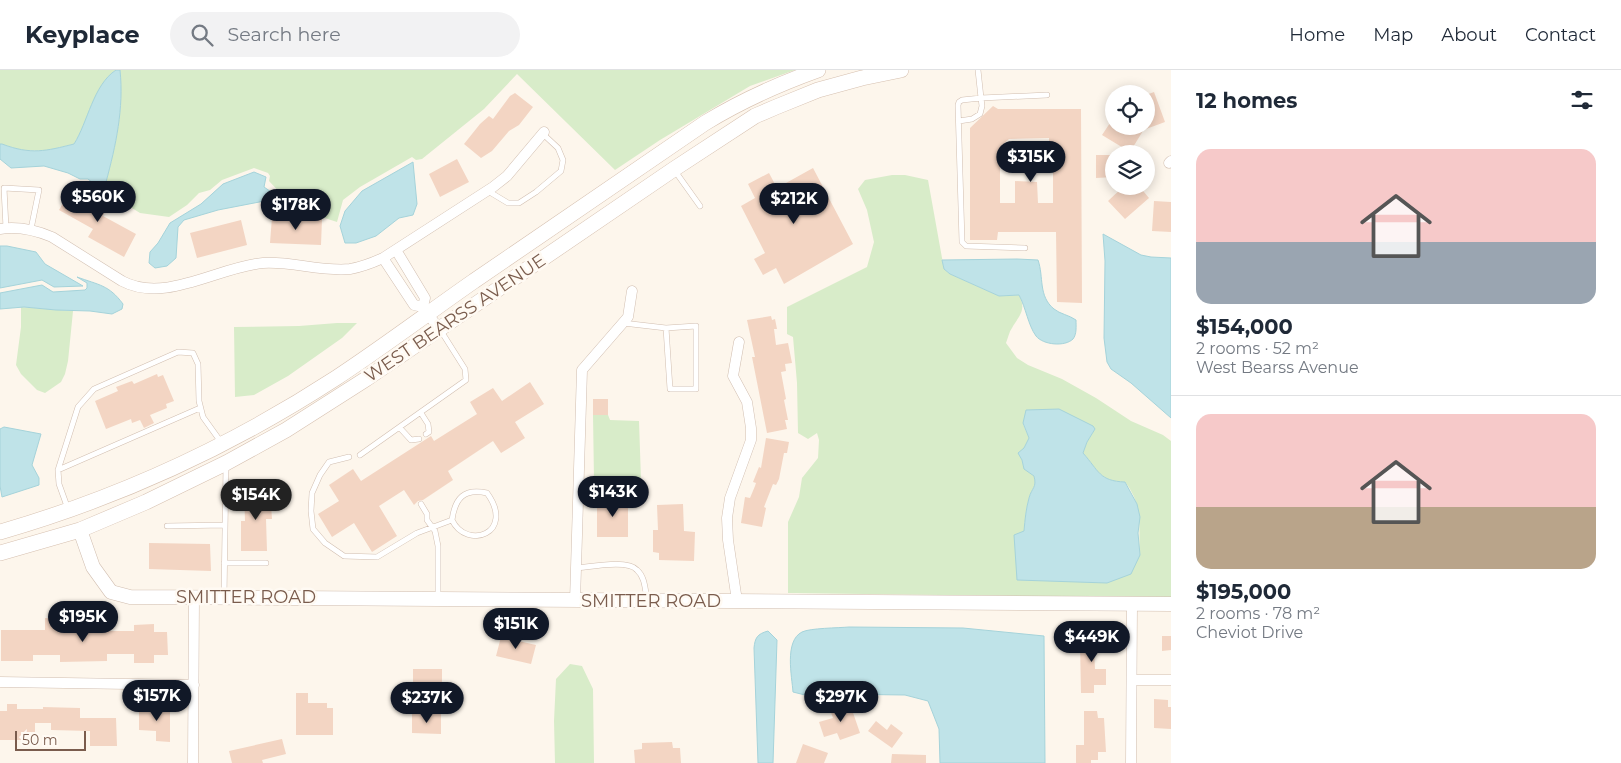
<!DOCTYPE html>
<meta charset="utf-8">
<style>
body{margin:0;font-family:Montserrat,sans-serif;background:#f2f2f3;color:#1f2937;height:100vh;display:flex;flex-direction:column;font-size:19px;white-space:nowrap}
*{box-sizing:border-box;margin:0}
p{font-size:16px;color:#747a83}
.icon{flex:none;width:28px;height:28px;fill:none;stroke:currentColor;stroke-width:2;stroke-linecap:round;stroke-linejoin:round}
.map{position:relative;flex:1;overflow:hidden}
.side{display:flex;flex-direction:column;background:#fff;width:450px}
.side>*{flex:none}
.tools{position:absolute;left:1105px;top:15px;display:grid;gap:10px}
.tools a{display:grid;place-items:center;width:50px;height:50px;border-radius:50%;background:#fff;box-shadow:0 2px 12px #0003;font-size:25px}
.scale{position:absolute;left:15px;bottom:12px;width:71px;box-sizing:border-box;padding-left:5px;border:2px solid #7a5c4d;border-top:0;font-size:14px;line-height:18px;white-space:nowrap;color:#7a5c4d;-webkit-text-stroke:4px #fffaf3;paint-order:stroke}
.price{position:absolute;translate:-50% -42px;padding:0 11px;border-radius:18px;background:#111827;color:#fff;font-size:16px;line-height:32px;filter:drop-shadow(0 1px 2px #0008)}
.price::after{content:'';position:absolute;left:50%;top:30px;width:15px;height:11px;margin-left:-8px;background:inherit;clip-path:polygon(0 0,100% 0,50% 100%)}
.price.active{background:#222;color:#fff}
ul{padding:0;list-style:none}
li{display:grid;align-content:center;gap:10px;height:265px;padding:0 25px}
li+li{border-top:1px solid #e0e1e3}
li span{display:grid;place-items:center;height:155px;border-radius:15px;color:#555}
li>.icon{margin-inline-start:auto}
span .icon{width:90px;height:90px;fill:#fffc;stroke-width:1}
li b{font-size:21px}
h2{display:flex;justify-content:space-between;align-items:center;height:60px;padding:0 25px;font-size:21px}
header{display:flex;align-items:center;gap:30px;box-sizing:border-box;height:70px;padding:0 25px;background:#fff;border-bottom:1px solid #e0e1e3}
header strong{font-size:24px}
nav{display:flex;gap:28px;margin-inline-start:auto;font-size:18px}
.search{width:350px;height:45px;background:#f2f2f3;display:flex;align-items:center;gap:12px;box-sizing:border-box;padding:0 18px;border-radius:28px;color:#747a83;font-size:19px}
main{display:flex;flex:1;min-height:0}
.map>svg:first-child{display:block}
</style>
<header>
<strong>Keyplace</strong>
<div class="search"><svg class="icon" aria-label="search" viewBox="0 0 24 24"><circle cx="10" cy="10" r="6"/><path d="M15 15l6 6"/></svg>Search here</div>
<nav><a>Home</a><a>Map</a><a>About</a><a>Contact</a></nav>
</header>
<main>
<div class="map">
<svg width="1171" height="693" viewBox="0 0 1171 693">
<rect width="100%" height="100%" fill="#fdf6ec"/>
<path fill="#d8ecc9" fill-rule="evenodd" d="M0 0H116C96 13 87 53 74 74L44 81 22 80 0 74Z
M120 0H795L750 16 660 70 615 100 517 4 484 39 422 89 416 90 412 87 360 117 343 130 337 152 285 135V128L269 111 270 106 268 103 254 98 222 110 210 120 199 123 187 135 169 147 140 143 98 117 106 112C116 75 124 39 120 0Z
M892 105H905L928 110 944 199 950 204 999 226 1019 225C1027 240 1019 246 1012 258 1009 262 1008 268 1006 273L1017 288 1028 295 1062 309 1096 328 1131 351 1163 365 1171 371V528L788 523V452L799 427 802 408 818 388 819 370 817 363 808 369 798 363 797 313 793 267 787 264V237L867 197 874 172 867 140 858 119 865 110ZM1023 354 1095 359 1087 372 1083 383C1099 401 1099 411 1125 412 1144 436 1138 457 1140 485L1024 461C1025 449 1026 439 1029 428 1032 417 1037 418 1034 406L1024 398 1022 390 1019 383 1024 378 1029 368Z
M21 237 73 241 68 291 65 304 61 312 45 323 37 320 21 304 16 295 21 257Z
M337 253H357L342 268 288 306 254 325 235 327 234 257 299 256Z
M593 345H608L610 350 639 351 641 410H594Z
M570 594 582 596 593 619 594 693H555L554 651 556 609Z"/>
<path fill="#bfe3e8" stroke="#a5d3da" d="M116 0H120C124 38 116 75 106 112L98 117 88 109H80L68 103 44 96 11 98 0 89V74H2C31 85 46 81 74 74 88 52 93 15 116 0Z
M413 92 417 134 413 145 399 148 376 166 356 173H345L340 156 345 141 362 121Z
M254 102 266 107 264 117 280 128 218 140 184 150 178 157 176 188 167 196 155 198 149 193 150 182 158 173 170 153 201 134 223 114Z
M1103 164 1141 185 1151 187 1171 188V348L1131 313 1111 299 1107 292 1104 268 1105 191Z
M0 176H7L36 182 45 194 83 216 54 217 42 210 0 218Z
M1017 189 1038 190C1044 207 1038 226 1054 239 1060 244 1069 245 1076 250 1076 256 1077 264 1073 269 1065 277 1043 275 1036 266 1028 255 1026 238 1019 225L999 226 950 204 944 199 942 190Z
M77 207C99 215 109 215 123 234L122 239 112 244 90 241 56 240 24 237 0 239V223L42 215 53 222 85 220 87 218V213Z
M1059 339 1093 356 1095 359 1087 372 1083 383C1099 401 1099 411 1125 412L1137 434 1140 447 1138 463 1140 485 1131 504 1107 513 1017 510 1014 465 1024 461C1025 449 1026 439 1029 428 1032 417 1037 418 1034 406L1024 399 1022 390 1018 383 1024 378 1029 368 1023 353 1026 340Z
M4 357 41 364 32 395 39 408V415L2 427 0 416V359Z
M849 557 963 558 1044 566 1045 693H940L939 659 928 631 905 625 832 624 809 626 793 622C792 607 784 571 802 562 810 558 838 558 849 557Z
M768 561 777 570 773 693H758L754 578C755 568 757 564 768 561Z"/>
<path fill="#f3d5c3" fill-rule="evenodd" d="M1154 22 1165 52 1146 59V25Z
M515 23 533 37 519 55 509 61 492 81 481 88 464 74 480 54 489 46 493 49 510 26Z
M993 36 998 39H1081L1082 233 1057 232 1056 162H998L997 170H970V58ZM1049 68V98H1053V133H1038L1037 112 1015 111V133H1000V77L1009 69Z
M1114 47V56H1146L1130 82 1102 65Z
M1096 85H1114V107L1096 108Z
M457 89 469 112 440 127 429 104Z
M813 98 853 174 784 214 776 198 763 205 754 189 765 183 741 136 755 128 748 114 769 103 777 118Z
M1124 116H1139L1149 128 1125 149 1108 131Z
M71 119 106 139 103 146 136 164 124 187 88 167 93 159 59 140Z
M1154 131 1171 132V162L1152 161Z
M272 147 322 149 321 175 270 173Z
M241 150 247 175 197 188 190 163Z
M771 246 772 250 775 249 777 259H774L776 275 788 273 792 293 785 294 786 301 781 302 786 329 784 330 788 350H785L787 359 767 363 752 287H755L747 250Z
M157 304 158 307 163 305 174 331 166 334 167 338 150 345 154 353 144 358 140 350 132 353 131 349 106 359 95 331 118 321 116 317 132 311 134 314Z
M530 312 544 334 515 352 525 368 501 383 493 371 448 401 453 410 423 430 418 431 414 435 404 420 379 436 397 466 372 482 354 453 332 467 318 444 339 431 329 415 353 399 361 411 431 366 434 371 477 344 470 332 493 318 502 331Z
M593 329H608V345H593Z
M766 368 789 372 787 383H784L779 409 776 415 773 414 764 437 766 438 762 457 741 453 745 427 750 428 755 416 756 413 753 412 759 397 761 398Z
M270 420 272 449H266L267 481H241V451H245L244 421Z
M597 429H628V467H597Z
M683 434 684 461 695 462 694 491 659 490V483L653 482V460H658L657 435Z
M149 473 210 474 211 501 149 499Z
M45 548 60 549V556H82V561H134V555L154 554V562H167L168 585H154V593H134V584H107V591L60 592V585H33V591H1V560H45Z
M1087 565H1109V580H1094L1095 599H1106V615H1094V623H1081L1080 573H1087Z
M1162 566H1171V580L1162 581Z
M501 567 536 575 531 594 496 586Z
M413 599H442V615H413Z
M296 623H308V633H327V638H333V665H296Z
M1154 629 1168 630V637H1171V659L1154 658Z
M7 634H17V639H43V637L80 638V648H116L117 676H90V661L51 660V653H35V662H21V670H0V641H7Z
M850 634 860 663 840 670 837 663 824 667 819 652 833 648 830 640Z
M154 635 170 636V672L156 671V661L139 660V640L154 641Z
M1084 641H1097L1098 648H1104L1106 682H1098V690H1091V693H1076V675H1084Z
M412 644H441V664L412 663Z
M876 651 887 660 891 654 903 663 892 678 868 661Z
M282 669 286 684 262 690 263 693H232L229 681Z
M672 672 673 678H680L681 693H635L634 680 642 679V673Z
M803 674 828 683 824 693H796Z
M892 684 926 685V693H891Z"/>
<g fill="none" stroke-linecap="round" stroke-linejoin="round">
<g stroke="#d1beb0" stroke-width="6">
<path id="service" d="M978 0 981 28 962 30 959 32 958 35 962 172 966 176 1025 178
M959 51 972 49 980 44 982 36 981 28 1047 25
M675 101 700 136
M488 121 508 133H519L536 122 561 101 563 90 558 78 543 64
M6 158 4 118 39 120 31 159
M623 253 666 258 670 319H696V256L666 258
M421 343 428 354 429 362 426 364
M400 358 411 370 419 369
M360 385 466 310 465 299 441 261
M349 387 329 392 320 405 312 423 311 441 313 459 325 473 344 486 377 487 417 463 452 450C467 481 516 463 487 423 464 418 455 428 452 450
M58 400 200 338
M579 416H629
M421 434 427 444V450L435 461 438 476V529
M68 439 59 414 58 400 78 337 94 319 178 282 193 283 198 294 199 331 203 347 221 372
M167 456 225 455
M224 493H266
M576 498C590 497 628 489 637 500 645 507 645 519 647 529
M224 527 226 396"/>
</g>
<g stroke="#d1beb0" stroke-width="11">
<path id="minor" d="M1169 93 1171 91
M0 159C19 156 35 160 52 167L122 211C165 234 218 197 263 193 292 191 321 202 350 199 362 197 372 193 383 188L493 117 507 106 544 62
M396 180 425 228 423 237
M383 188 414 235 423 237 439 259
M575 531 582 300 628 247 632 221
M737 531 728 470 727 448 730 428 751 370V358L747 332 733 306 739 272
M1132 610H1171
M0 612 194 615
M193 693 194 526
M1131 693 1132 534"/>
</g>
<g stroke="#d1beb0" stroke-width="15">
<path id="tertiary" d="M80 460 93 497 111 522 130 527 1171 534"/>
</g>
<g stroke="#d6c0b0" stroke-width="16">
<path id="secondary" d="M0 462C118 428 233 375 336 308 383 277 428 243 474 211 551 158 628 105 705 53 741 31 779 14 818 0
M0 483 80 460 146 432 226 393 286 360 366 309 674 99 755 46 776 37 818 20 862 8 901 0"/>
</g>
<use href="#service" stroke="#fff" stroke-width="5"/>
<use href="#minor" stroke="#fff" stroke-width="10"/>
<use href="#tertiary" stroke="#fff" stroke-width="14"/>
<use href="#secondary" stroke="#fff" stroke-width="15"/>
</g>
<g text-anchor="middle" stroke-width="5" stroke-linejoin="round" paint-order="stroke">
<g font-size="18" fill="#7a5c4d" stroke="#fffaf3">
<text transform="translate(455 248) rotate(-34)" y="6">WEST BEARSS AVENUE</text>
<text x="246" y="533">SMITTER ROAD</text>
<text x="651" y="537">SMITTER ROAD</text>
</g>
</g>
</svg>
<div class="tools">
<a><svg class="icon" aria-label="locate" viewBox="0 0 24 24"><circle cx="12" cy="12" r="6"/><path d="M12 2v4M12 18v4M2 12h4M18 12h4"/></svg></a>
<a><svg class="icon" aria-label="layers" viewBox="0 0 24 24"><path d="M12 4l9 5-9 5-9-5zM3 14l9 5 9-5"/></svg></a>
</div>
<div class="scale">50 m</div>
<b class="price" style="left:1031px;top:113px">$315K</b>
<b class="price" style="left:98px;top:153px">$560K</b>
<b class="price" style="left:794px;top:155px">$212K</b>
<b class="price" style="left:296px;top:161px">$178K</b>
<b class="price" style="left:613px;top:448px">$143K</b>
<b class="price active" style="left:256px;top:451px">$154K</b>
<b class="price" style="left:83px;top:573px">$195K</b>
<b class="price" style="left:516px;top:580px">$151K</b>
<b class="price" style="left:1092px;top:593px">$449K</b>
<b class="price" style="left:157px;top:652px">$157K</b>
<b class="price" style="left:841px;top:653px">$297K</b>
<b class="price" style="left:427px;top:654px">$237K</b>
</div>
<section class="side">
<h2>12 homes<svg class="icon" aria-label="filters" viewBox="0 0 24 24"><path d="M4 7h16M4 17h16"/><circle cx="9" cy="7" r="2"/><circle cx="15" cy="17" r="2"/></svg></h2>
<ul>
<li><span style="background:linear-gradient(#f6c9c9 60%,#9aa5b1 0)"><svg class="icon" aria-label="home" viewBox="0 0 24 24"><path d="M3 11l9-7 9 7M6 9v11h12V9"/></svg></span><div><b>$154,000</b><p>2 rooms · 52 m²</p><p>West Bearss Avenue</p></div></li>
<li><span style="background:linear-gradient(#f6c9c9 60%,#b9a48a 0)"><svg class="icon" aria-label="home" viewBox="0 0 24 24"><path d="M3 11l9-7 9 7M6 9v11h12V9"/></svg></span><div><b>$195,000</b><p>2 rooms · 78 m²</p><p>Cheviot Drive</p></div></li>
</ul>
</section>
</main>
